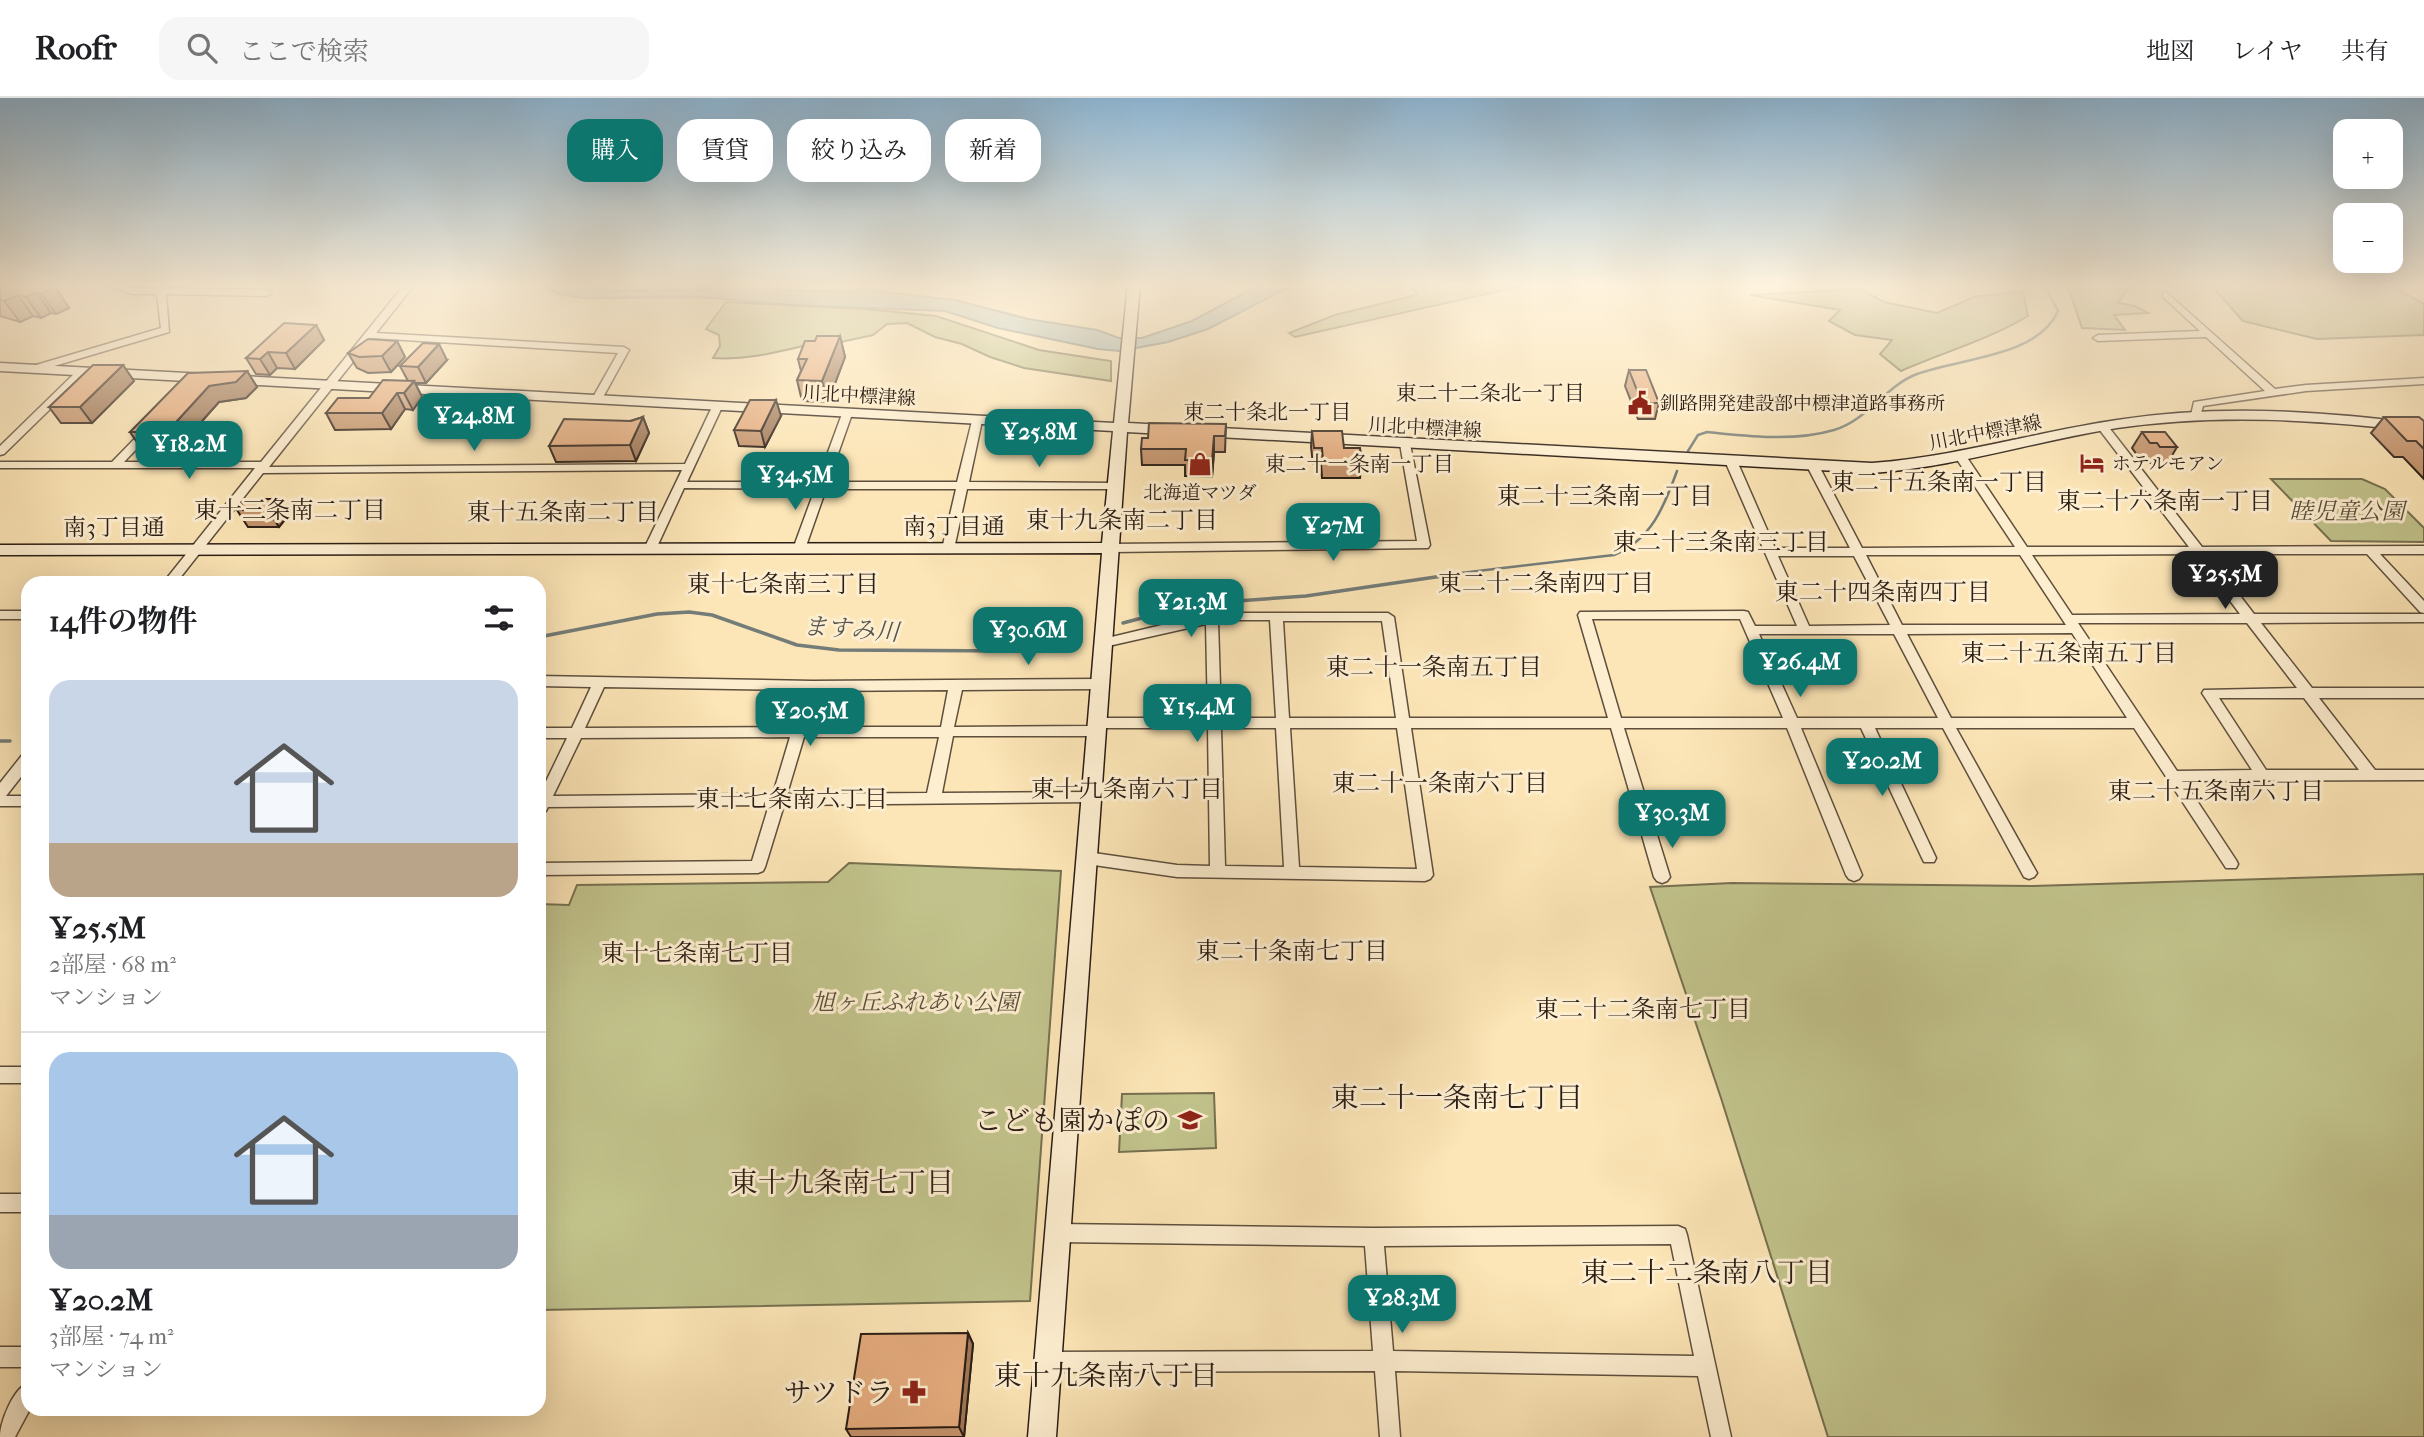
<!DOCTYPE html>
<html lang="ja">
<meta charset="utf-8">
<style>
body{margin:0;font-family:"IM FELL French Canon","Noto Serif JP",serif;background:#f6f6f6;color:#202124;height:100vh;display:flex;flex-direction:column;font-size:26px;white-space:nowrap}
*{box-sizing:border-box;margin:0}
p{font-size:23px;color:#757577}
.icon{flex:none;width:38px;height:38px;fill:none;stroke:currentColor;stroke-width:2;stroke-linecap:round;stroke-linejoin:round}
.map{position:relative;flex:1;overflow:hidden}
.sheet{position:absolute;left:21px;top:478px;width:525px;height:840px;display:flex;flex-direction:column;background:#fff;border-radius:21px;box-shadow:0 7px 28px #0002}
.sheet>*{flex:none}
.guide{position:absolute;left:567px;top:21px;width:665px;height:63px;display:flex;gap:14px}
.buttons{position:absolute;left:2333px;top:21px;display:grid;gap:14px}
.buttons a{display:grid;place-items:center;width:70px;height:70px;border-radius:14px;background:#fff;box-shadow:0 7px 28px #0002;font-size:35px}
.price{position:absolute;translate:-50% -60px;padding:0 16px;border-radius:14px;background:#0f766e;color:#fff;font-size:23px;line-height:46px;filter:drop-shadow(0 2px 4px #0008)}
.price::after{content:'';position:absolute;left:50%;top:42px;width:21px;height:16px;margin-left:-10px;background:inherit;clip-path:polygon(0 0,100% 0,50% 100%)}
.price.current{background:#222;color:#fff}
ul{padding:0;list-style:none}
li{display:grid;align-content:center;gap:14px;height:371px;padding:0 28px}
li+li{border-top:2px solid #e0e0e0}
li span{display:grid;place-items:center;height:217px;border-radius:21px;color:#555}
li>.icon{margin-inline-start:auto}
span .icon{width:126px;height:126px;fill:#fffc;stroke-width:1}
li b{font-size:30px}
h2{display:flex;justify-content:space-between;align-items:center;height:84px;padding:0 28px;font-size:30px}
.tag{padding:0 24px;border-radius:21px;background:#fff;box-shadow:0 7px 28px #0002;font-size:24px;line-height:63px}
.tag.current{background:#0f766e;color:#fff}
header{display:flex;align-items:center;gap:42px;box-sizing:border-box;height:98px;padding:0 35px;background:#fff;border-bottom:2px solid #e0e0e0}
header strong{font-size:33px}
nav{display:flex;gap:38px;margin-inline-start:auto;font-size:24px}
.search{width:490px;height:63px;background:#f6f6f6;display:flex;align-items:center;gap:18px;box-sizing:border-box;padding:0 24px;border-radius:21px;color:#757577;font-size:26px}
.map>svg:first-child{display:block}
</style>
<header>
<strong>Roofr</strong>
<div class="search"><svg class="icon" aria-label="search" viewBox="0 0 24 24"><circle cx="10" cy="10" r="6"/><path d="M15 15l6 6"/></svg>ここで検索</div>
<nav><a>地図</a><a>レイヤ</a><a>共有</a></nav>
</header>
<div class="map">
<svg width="2424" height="1339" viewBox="0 0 2424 1339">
<rect width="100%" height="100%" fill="#fce5b6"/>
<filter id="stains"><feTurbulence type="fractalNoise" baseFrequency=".00286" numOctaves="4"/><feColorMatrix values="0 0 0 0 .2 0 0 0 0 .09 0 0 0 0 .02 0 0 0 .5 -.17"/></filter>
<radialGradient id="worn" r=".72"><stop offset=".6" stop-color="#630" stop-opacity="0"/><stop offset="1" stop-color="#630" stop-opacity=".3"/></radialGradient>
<path fill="#c2c38c" stroke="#767050" stroke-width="2" d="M1409 186H1530L1295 239 1289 235 1335 217 1417 197Z
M2067 186H2126L2130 188 2118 205 2135 208 2148 215 2114 217 2125 232 2082 230Z
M2210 186H2388L2424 206V237L2317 241 2243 223Z
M1860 191 1884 204 1937 215 1974 199 2023 193 2028 218C1988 242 1944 254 1901 273L1880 256 1892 242 1855 237 1829 223 1840 212 1750 197Z
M726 204 865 211 936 218 1039 252 1111 263V283L1024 270 990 259 962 246 935 239 907 225 887 226 873 237 841 244 830 242C790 250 753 263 713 260L720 248 719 237 706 231Z
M2271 381H2362L2385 391 2424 430V444L2331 443Z
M849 765 1061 773 1030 1203 539 1212V806L569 807 577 787 828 784Z
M2424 776V1339H1828L1721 1000 1650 789 1732 785 2033 788Z
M1214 995 1216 1050 1119 1054 1122 996Z"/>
<path fill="#a4bcba" stroke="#737c78" stroke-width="2" d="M542 186H579L591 190 615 186H692L726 190 854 194 857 191 955 202 1028 221 1097 232 1119 240H1142L1192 223 1261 186H1295L1208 231 1168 244 1120 253 1098 251 998 230 945 213 790 207 700 199 582 200 556 195Z"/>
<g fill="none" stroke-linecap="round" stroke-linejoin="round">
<path stroke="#676c68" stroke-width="2" d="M603 186 606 193 710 192 713 186"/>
<path stroke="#737c78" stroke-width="2.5" d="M1688 353 1698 337 1707 334C1749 338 1793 344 1834 332 1868 322 1885 288 1917 276 1960 260 2038 259 2058 213L2044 186
M1444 477 1614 457C1651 442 1664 409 1677 373"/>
<path stroke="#737c78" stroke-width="3.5" d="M1123 525 1172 512 1237 503 1306 498 1456 476
M539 539 657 516 689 514 712 517 797 547 839 552 1012 553 1033 551 1081 538
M0 643H10"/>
<g stroke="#5e4f3d" stroke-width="3">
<path id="street" d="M101 186H117L132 190 267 192 272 195 267 198 166 196 169 234 34 274H26V270L161 230 157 196H132Z
M405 186H415L376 235 624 249 629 252 602 301 597 304 592 301 618 255 372 240 269 369 685 366 712 309 717 306 722 309 687 384H817L842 316 847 313 852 316 828 384H957L972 323 977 320 982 323 969 384 1115 385 1121 388 1115 391H967L954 451 948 455 942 451 956 391H826L805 451 799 455 793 451 815 391 684 390 656 451 650 455 644 451 682 372 263 375 176 485H163L255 370H0V364H112L146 329H154V333L124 364H261Z
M2166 194 2275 291 2306 287 2424 280V286L2306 293 2203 308 2200 319H2192L2191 317 2194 304 2265 293 2206 239 2098 243 2093 240 2098 237 2200 233 2163 199V195Z
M82 271 87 274 86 276 4 356 0 357V348L78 272Z
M2103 326 2107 327 2202 449 2424 448V456H2380L2424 503V515L2420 514 2367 456H2208L2254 516H2424V524L2261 525 2312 590H2424V600H2319L2375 672H2424V682L2184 683 2236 762 2238 766 2236 770H2226L2134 630H1956L2037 775 2034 779 2029 781 2024 779 1943 630H1875L1936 760 1934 764H1924L1922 760 1861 630H1801L1862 777 1859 781 1854 783 1849 781 1846 777 1787 630H1624L1670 779 1667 783 1662 785 1657 783 1654 779 1611 630H1411L1433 777 1430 781 1425 783 1177 779 1087 766 1082 764 1080 760 1082 756 1087 754 1177 767 1210 768 1208 630H1102L1104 633 1102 636 1097 638H953L942 695 1092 694 1097 695 1099 699 1097 703 1092 704 784 707 765 769 763 773 758 775 539 777V765L752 763 769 707 548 709 546 713 539 714V698L567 640H539V630H572L591 589 539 588V578L812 583 1100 581 1107 586 1100 591 962 592 954 629 1092 628 1090 625 1092 622 1097 620H1208L1206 526 1104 549 1098 545 1099 542 1212 515H1388L1394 519 1409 620H1608L1578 517 1580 514 1744 513 1748 514 1755 528H1797L1725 363 1727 361H1735L1737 363 1775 450H1850L1807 368 1813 365 1819 368 1862 450 2015 449 1956 360 1962 357 1966 358 2027 449H2189L2099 331 2098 329ZM2195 456 2240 516 2072 517 2032 457ZM1866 457H2020L2066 527H1902ZM1778 458H1854L1890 527 1809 528ZM1592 521H1740L1783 620H1621ZM1223 522H1270L1276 620H1221L1218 523ZM1283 523H1382L1396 620H1289ZM2078 525H2247L2297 590 2204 592 2202 595 2204 598 2252 672 2177 673ZM2072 535 2127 620H1951L1907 536ZM1759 536H1894L1938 620H1797ZM604 589 804 592 793 629 585 630ZM948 592 941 629H807L817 593ZM2219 600H2304L2359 672H2266ZM1221 630H1276L1284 769 1225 768ZM1290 630H1397L1417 771 1299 769ZM790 639 773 696 553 698 581 640ZM804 639H939L927 695 787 696Z
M1405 343 1410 346 1430 447 1428 450 1111 454 1105 450 1111 446 1417 443 1400 346Z
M0 513H28V521H0Z
M28 655V670L6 698H28V708H0V685L23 656Z
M0 969H28V985H0Z
M0 1096H28V1114H0Z
M1058 1126 1374 1130 1678 1128 1685 1131 1687 1137 1731 1339H1711L1698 1278 1395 1273 1400 1339H1380L1375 1273 1048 1274 1041 1271 1038 1264 1041 1257 1048 1254 1373 1253 1365 1148 1058 1144 1051 1141 1049 1135 1051 1129ZM1671 1146 1694 1258 1393 1253 1384 1148Z
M0 1249H28V1269H0Z
M28 1285V1311H30L15 1339H0C0 1324 13 1291 28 1285Z"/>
</g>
<g stroke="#2a1d15" stroke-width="3">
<path id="secondary" d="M1128 186H1140L1128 325 1872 365C1956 359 2035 334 2117 322 2219 306 2322 313 2424 326V334C2322 322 2219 315 2117 330 2035 343 1956 369 1872 375L1127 334 1056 1339H1028L1102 455 0 457V447L1102 445 1113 333 0 273V265L1114 325Z"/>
</g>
<use href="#street" fill="#fdeed0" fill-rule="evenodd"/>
<use href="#secondary" fill="#fdeed0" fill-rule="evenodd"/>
</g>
<path fill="#c4936c" stroke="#2a1d15" stroke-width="2" d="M0 189H55L69 210 56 216 51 215 41 220 33 218 20 224 0 218Z
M316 227 324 242 295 271 277 270 270 277 256 276 246 260Z
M840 238 845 259 828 304 802 303 797 282 801 273 798 261Z
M397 243 405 259 391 274 368 275 357 270 348 255Z
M447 262 426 285H415L422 299 413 312 405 311 391 331 335 332 326 315 369 300 408 283 400 268Z
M1629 272 1659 305 1655 321H1638L1625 288Z
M247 273 257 289 246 300 219 304 178 350H141L130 334Z
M134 283 92 325H61L49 309Z
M781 318 765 349 739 348 734 332Z
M643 319 649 335 636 363 556 364 549 348Z
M2384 319 2424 323V381L2403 359H2394L2371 335Z
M1226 326 1225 354H1214L1212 379 1185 378V367H1142L1141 351 1148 340Z
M1312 333 1344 350 1362 364 1360 380H1322L1321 366H1313L1311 349Z
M2142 334 2177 349 2167 366 2150 365 2147 361H2140L2132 350Z
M277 401 288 418 279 429H248L237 412Z
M968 1235 973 1246 964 1339H851L846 1331Z"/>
<path fill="#a07858" stroke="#2a1d15" stroke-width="2" d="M55 189 69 210 56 216 41 196Z
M36 194 51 215 41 220 26 199Z
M18 197 33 218 20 224 4 203Z
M316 227 324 242 295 271 286 255Z
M840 238 845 259 828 304 822 283Z
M397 243 405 259 391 274 382 258Z
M439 246 447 262 426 285 418 269Z
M268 254 277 270 270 277 260 261Z
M123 267 134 283 92 325 80 309Z
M247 273 257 289 246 300 219 304 178 350 167 334 209 288Z
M414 283 422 299 413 312 404 295Z
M397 295 405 311 391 331 382 315Z
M776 302 781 318 765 349 761 333Z
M643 319 649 335 636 363 630 347Z
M1214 338V354L1212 379V363Z
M277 401 288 418 279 429 268 412Z
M968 1235 973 1246 964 1339 959 1329Z"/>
<path fill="#e4ab7d" stroke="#2a1d15" stroke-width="2" d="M6 186H45L55 189 41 196 36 194 26 199 18 197 4 203 0 202V189Z
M284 225 316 227 286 255 268 254 260 261 246 260Z
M817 238H840L822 283 797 282 807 261H798L805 243H815Z
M368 241 397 243 382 258 359 259 348 255Z
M423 245 439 246 418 269 400 268Z
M93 267H123L80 309H49Z
M1629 272H1646L1659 305H1642Z
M247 273 236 284 209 288 167 334H130L188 275Z
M383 282 414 283 404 295H397L382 315H326L338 300H369Z
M750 302H776L761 333 734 332Z
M643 319 630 347 549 348 564 321 631 323Z
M2384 319H2419L2424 323V351L2416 343H2407Z
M1149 325 1226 326 1225 338H1214L1212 363 1185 362 1186 351H1141L1142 340H1148Z
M1312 333H1342L1344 350H1360L1362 364H1323L1322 350H1314Z
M2142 334H2165L2177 349H2160L2157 345H2150Z
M246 401H277L268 412H237Z
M968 1235 959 1329 846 1331 861 1236Z"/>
<linearGradient id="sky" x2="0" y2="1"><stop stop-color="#8db7d6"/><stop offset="0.5" stop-color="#fef3de"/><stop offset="1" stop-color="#fef3de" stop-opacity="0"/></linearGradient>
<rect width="2424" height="374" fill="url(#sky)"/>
<defs>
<g id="civic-bare" transform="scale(1.89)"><path d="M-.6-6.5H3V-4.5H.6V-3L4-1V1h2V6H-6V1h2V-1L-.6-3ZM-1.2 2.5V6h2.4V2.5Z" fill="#8f2418" stroke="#fdeed0" stroke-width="2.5" paint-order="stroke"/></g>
<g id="hotel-bare" transform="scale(1.89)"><path d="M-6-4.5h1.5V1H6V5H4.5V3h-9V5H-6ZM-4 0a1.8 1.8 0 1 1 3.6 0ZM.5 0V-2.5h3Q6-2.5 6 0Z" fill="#8f2418" stroke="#fdeed0" stroke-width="2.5" paint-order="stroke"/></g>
<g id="shop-bare" transform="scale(1.89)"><path d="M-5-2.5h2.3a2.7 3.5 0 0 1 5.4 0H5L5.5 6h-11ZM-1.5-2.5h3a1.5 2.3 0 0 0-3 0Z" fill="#8f2418" stroke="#fdeed0" stroke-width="2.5" paint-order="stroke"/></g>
<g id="school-bare" transform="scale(1.89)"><path d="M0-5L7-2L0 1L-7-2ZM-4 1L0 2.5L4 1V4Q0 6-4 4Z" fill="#8f2418" stroke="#fdeed0" stroke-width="2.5" paint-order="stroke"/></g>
<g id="pharmacy-bare" transform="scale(1.89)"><path d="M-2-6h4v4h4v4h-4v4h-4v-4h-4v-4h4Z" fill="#8f2418" stroke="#fdeed0" stroke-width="2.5" paint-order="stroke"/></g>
</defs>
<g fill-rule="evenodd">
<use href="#civic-bare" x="1640" y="305"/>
<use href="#hotel-bare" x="2092" y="365"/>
<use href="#shop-bare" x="1200" y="366"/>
<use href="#school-bare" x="1190" y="1022"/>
<use href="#pharmacy-bare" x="914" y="1294"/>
</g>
<g text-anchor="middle" stroke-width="6" stroke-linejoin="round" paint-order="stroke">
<g font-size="19" fill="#2a1d15" stroke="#fdeed0">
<text transform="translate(859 297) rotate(3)" y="7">川北中標津線</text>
<text transform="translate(1425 329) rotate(3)" y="7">川北中標津線</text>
<text transform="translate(1985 334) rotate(-11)" y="7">川北中標津線</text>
</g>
<g font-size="19" fill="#2a1d15" stroke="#fdeed0" text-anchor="start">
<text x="1660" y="312">釧路開発建設部中標津道路事務所</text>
<text x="2112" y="372">ホテルモアン</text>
<text x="1200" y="401" text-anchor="middle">北海道マツダ</text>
</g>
<g font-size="21" fill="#2a1d15" stroke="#fdeed0">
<text x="1490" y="302">東二十二条北一丁目</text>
<text x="1267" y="321">東二十条北一丁目</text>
<text x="1359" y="373">東二十一条南一丁目</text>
</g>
<g font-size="23" font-style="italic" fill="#584f39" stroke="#fdeed0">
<text x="2347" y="421">睦児童公園</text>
<text x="915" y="912">旭ヶ丘ふれあい公園</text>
</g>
<g font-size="23" fill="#2a1d15" stroke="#fdeed0">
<text x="954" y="436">南3丁目通</text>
<text x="114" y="437">南3丁目通</text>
</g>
<g font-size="24" fill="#2a1d15" stroke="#fdeed0">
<text x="1939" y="392">東二十五条南一丁目</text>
<text x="1605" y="406">東二十三条南一丁目</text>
<text x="2165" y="411">東二十六条南一丁目</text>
<text x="290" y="420">東十三条南二丁目</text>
<text x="563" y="422">東十五条南二丁目</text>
<text x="1122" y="430">東十九条南二丁目</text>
<text x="1721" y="452">東二十三条南三丁目</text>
<text x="1546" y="493">東二十二条南四丁目</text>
<text x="783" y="494">東十七条南三丁目</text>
<text x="1883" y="502">東二十四条南四丁目</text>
<text x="2069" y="563">東二十五条南五丁目</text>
<text x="1434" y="577">東二十一条南五丁目</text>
<text x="1440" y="693">東二十一条南六丁目</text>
<text x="1127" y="699">東十九条南六丁目</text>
<text x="2216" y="701">東二十五条南六丁目</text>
<text x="792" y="709">東十七条南六丁目</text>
<text x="1292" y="861">東二十条南七丁目</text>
<text x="697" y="863">東十七条南七丁目</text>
<text x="1643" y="919">東二十二条南七丁目</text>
</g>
<g font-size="24" font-style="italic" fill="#55554f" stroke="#fdeed0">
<text transform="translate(851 531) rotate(4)" y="8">ますみ川</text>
</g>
<g font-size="28" fill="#2a1d15" stroke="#fdeed0">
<text x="1457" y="1009">東二十一条南七丁目</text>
<text x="842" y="1094">東十九条南七丁目</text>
<text x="1707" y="1184">東二十二条南八丁目</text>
<text x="1106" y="1287">東十九条南八丁目</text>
</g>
<g font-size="28" fill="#2a1d15" stroke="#fdeed0" text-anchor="end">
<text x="1170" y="1032">こども園かぽの</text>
<text x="894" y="1304">サツドラ</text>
</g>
</g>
<rect width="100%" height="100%" filter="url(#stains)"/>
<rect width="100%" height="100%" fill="url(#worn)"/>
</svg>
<div class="buttons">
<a>+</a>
<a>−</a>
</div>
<b class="price" style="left:474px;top:355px">¥24.8M</b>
<b class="price" style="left:1039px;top:371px">¥25.8M</b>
<b class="price" style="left:189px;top:383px">¥18.2M</b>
<b class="price" style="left:795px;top:414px">¥34.5M</b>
<b class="price" style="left:1333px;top:465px">¥27M</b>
<b class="price current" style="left:2225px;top:513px">¥25.5M</b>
<b class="price" style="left:1191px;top:541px">¥21.3M</b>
<b class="price" style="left:1028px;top:569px">¥30.6M</b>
<b class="price" style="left:1800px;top:601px">¥26.4M</b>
<b class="price" style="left:1197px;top:646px">¥15.4M</b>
<b class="price" style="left:810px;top:650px">¥20.5M</b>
<b class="price" style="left:1882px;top:700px">¥20.2M</b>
<b class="price" style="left:1672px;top:752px">¥30.3M</b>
<b class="price" style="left:1402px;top:1237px">¥28.3M</b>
<div class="guide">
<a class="tag current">購入</a>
<a class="tag">賃貸</a>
<a class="tag">絞り込み</a>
<a class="tag">新着</a>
</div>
<section class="sheet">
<h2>14件の物件<svg class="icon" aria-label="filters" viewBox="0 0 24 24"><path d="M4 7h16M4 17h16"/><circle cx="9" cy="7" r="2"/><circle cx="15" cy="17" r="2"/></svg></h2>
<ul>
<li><span style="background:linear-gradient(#c9d6e8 75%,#b9a48a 0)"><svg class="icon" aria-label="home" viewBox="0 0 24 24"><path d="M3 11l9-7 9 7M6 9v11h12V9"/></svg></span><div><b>¥25.5M</b><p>2部屋 · 68 m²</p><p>マンション</p></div></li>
<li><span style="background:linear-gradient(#a9c7e8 75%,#9aa5b1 0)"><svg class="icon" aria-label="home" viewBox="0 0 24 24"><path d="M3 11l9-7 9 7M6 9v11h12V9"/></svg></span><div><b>¥20.2M</b><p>3部屋 · 74 m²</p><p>マンション</p></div></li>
</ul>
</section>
</div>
